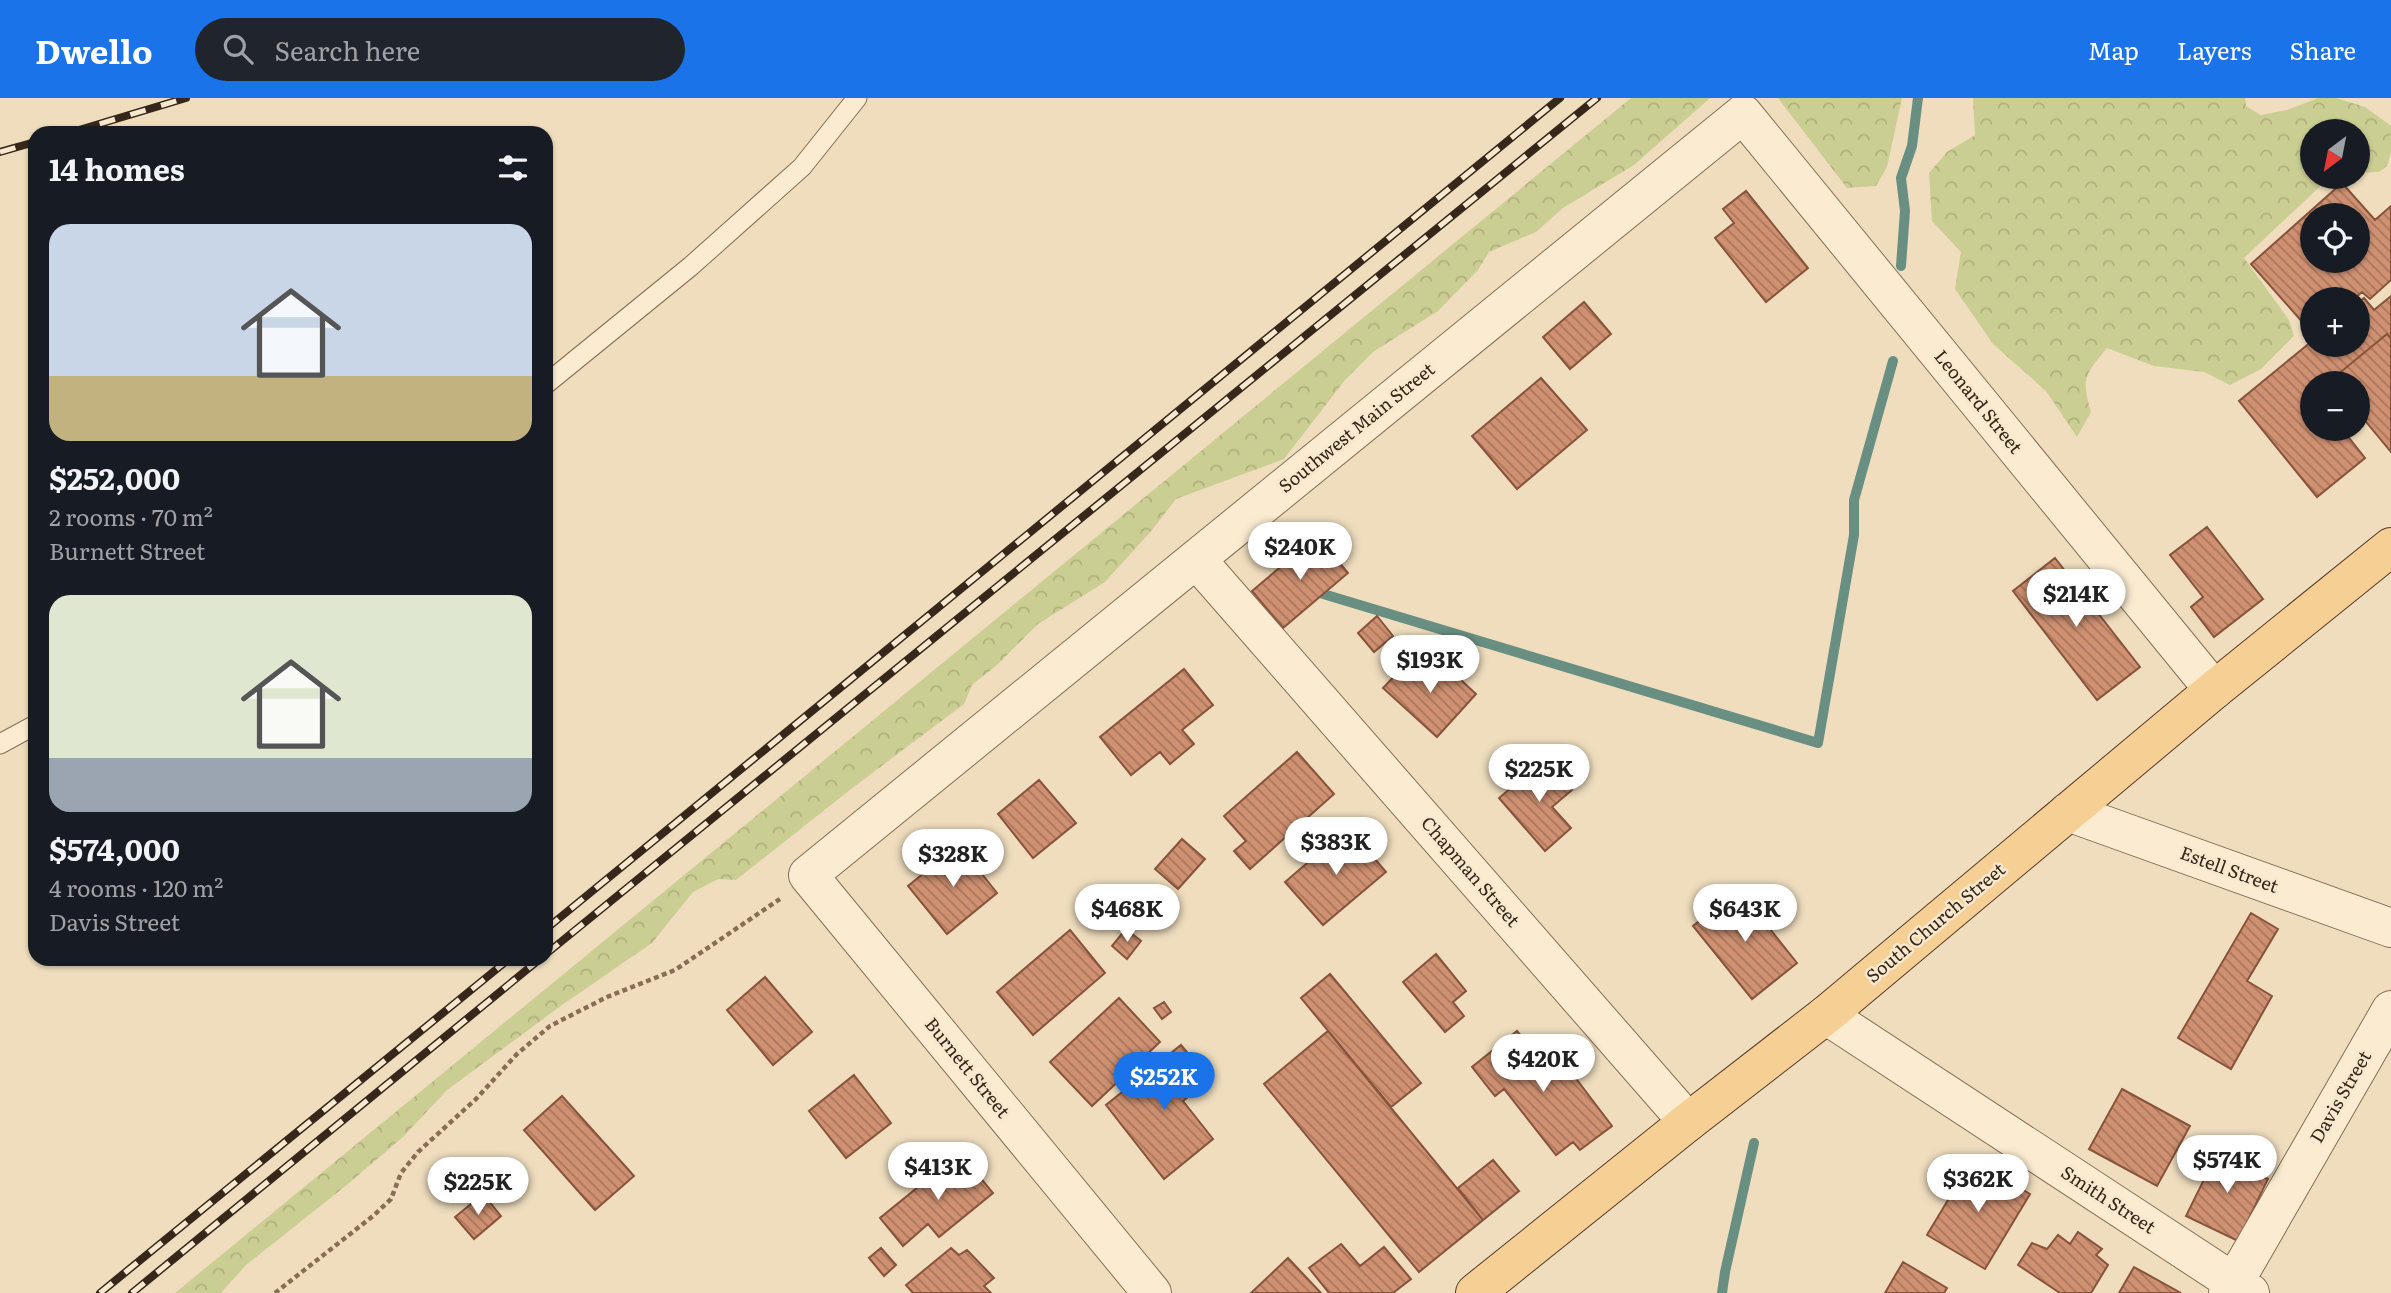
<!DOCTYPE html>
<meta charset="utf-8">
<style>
body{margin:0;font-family:Literata,serif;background:#20242c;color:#f1f3f6;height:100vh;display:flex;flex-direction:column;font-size:26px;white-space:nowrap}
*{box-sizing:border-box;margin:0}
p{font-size:23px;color:#9ea1a6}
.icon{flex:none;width:38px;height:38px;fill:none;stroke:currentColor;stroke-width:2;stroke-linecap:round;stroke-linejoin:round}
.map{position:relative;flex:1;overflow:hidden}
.panel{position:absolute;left:28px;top:28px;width:525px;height:840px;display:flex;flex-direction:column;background:#171b24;border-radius:21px;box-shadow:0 2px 5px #0004}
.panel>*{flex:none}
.needle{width:46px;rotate:212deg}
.buttons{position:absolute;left:2300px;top:21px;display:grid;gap:14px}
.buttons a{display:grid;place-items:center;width:70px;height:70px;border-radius:50%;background:#171b24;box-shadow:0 2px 5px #0004;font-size:35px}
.price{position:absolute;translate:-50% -60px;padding:0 16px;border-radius:24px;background:#fff;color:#222;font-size:23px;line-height:46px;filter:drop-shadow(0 2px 4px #0008)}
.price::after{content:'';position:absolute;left:50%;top:42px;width:21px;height:16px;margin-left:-10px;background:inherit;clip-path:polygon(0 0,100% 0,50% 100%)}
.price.current{background:#1a73e8;color:#fff}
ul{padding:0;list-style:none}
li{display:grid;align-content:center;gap:14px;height:371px;padding:0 21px}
li span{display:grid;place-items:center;height:217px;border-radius:21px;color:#555}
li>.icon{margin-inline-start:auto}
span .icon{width:126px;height:126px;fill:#fffc;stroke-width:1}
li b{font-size:30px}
h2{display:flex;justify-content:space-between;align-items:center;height:84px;padding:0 21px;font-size:30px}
header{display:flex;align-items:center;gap:42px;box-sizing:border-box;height:98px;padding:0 35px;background:#1a73e8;color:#fff}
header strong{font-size:33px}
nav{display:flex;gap:38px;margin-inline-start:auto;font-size:24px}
.search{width:490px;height:63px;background:#20242c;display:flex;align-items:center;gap:18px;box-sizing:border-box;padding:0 24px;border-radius:38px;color:#9ea1a6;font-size:26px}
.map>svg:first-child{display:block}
</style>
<header>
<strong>Dwello</strong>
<div class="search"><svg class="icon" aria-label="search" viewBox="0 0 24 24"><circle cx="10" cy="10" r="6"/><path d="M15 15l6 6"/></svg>Search here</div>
<nav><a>Map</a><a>Layers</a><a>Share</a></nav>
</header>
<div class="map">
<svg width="2391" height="1195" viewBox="0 0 2391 1195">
<defs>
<pattern id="forest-crowns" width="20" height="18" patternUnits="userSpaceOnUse" patternTransform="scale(1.75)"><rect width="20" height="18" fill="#cbce92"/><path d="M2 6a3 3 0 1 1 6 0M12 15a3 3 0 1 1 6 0" fill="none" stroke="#afb17d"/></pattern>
<pattern id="building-back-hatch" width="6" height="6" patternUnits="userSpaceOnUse" patternTransform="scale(1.75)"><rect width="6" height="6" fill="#cf9172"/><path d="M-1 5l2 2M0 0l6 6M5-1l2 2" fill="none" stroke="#a9765d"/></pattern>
</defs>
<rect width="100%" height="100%" fill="#efddbe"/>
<path fill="url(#forest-crowns)" d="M1631 0H1710L1634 67 1563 110 1536 134 1489 154 1478 172 1438 213 1373 254 1345 282 1284 361 1176 401 1152 432 1105 484 1038 526 997 567 972 587 964 606 851 691 736 782 718 781 693 794 652 845 562 907 447 992 404 1038 348 1086 246 1167 221 1195H175Z
M1778 0H1902L1887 69 1876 88 1847 90Z
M1973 0H2245L2246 8 2261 17 2287 12 2318 0H2336L2365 9 2391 28V54L2387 68 2379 74 2357 75V33H2312V79H2330L2244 160 2289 222 2294 238 2261 271 2230 287 2204 274 2154 268 2107 250C2085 277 2081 280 2091 314L2077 339 2046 293 1993 246 1955 191 1961 154 1932 123 1929 75 1947 54 1975 37Z"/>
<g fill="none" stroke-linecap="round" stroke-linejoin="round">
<path stroke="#698f82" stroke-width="10" d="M1901 168 1905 113 1901 80 1912 48 1918 0
M1310 492 1818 645 1854 437V402L1893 263
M1722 1195 1725 1174 1754 1045"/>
</g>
<path fill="url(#building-back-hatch)" stroke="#88533b" stroke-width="2" fill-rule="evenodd" d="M2342 85 2375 122 2391 108V182L2370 201 2362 194 2354 201H2312V235L2251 166ZM2312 117H2357V163H2312Z
M1746 93 1808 170 1766 204 1715 140 1734 125 1723 111Z
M2391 198V241L2387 236 2331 282 2334 285H2312V331H2342L2365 360 2317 399 2239 303 2312 243V247H2357V206L2364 200 2374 212Z
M1584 204 1611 236 1570 271 1543 239Z
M2387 236 2391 241V354L2357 313V285H2334L2331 282Z
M1541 280 1587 332 1517 391 1472 338Z
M2207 429 2263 501 2214 539 2191 509 2203 499 2170 457Z
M1317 438 1348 475 1283 530 1252 493Z
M2055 460 2140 569 2097 602 2013 493Z
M1377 518 1393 538 1374 554 1358 535Z
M1411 561 1432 581 1445 567 1476 596 1437 639 1383 590Z
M1184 571 1213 607 1182 632 1194 646 1170 666 1160 654 1131 677 1100 639Z
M1297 654 1334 696 1250 771 1234 753 1246 743 1224 718Z
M1545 661 1572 692 1552 709 1571 730 1545 753 1499 700Z
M1039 682 1076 725 1033 760 998 716Z
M1348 730 1386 774 1323 827 1285 784Z
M1182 741 1205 761 1178 791 1155 771Z
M959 747 997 795 947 836 908 788Z
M1739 792 1797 865 1752 901 1693 828Z
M2251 815 2278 831 2247 883 2272 898 2231 971 2178 940Z
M1126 831 1141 843 1127 861 1112 848Z
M1070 832 1105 875 1033 937 997 894Z
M1436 856 1466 893 1453 904 1464 918 1445 934 1403 884Z
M1330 876 1421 985 1391 1009 1301 900Z
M765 879 812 934 773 967 727 912Z
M1119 900 1160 944 1092 1008 1050 964Z
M1164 904 1171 914 1162 921 1154 910Z
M1328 933 1483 1122 1419 1174 1264 986Z
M1517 933 1548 971 1561 961 1612 1028 1580 1052 1573 1044 1556 1057 1504 991 1495 998 1472 969Z
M1181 947 1210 982 1183 1003 1213 1041 1164 1081 1106 1007Z
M854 977 891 1025 846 1060 809 1013Z
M2122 991 2190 1028 2157 1088 2089 1051Z
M562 998 634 1078 595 1112 524 1032Z
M2221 1047 2246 1060 2242 1068 2268 1081 2238 1143 2186 1118Z
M960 1055 993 1095 939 1139 928 1126 903 1148 880 1120Z
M1493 1062 1519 1093 1483 1122 1458 1090Z
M1972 1062 2030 1096 1985 1171 1927 1137Z
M483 1096 501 1118 474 1141 455 1119Z
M2078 1134 2102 1151 2096 1157 2108 1167 2091 1195H2060L2018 1167 2032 1145 2047 1151 2058 1137 2070 1146Z
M1341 1146 1360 1168 1384 1149 1411 1181 1393 1195H1329L1309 1170Z
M881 1150 896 1167 884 1178 869 1160Z
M951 1150 959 1157 967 1152 994 1180 984 1188 991 1195H913L906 1187Z
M1288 1160 1321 1195H1251Z
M1903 1164 1947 1190 1944 1195H1885Z
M2134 1169 2181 1195H2119Z"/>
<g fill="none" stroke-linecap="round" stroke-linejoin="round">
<g stroke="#886d56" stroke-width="21">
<path id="service" d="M546 286 691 168 802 69 857 0
M0 646 35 627"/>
</g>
<g stroke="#886d56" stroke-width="40">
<path id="minor" d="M1196 461 1688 1024
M2068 714 2391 830
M1826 917 2250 1195
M1152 1195 808 777 1743 16 2214 592
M2228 1195 2391 912"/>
</g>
<g stroke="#553b2b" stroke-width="40">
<path id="primary" d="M1475 1195 1688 1024 1826 917 2214 592 2391 449"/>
</g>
<path stroke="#886d56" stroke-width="4.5" stroke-dasharray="5 3.5" stroke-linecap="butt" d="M275 1195 373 1118 391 1101 401 1075 418 1054 476 1001 517 956 550 928 607 899 675 872 780 801"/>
<use href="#service" stroke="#faebd1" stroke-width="19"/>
<use href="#minor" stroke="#faebd1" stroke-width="38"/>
<use href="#primary" stroke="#f5cf93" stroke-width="38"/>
<g stroke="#37271b" stroke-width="8">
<path id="rail" d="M69 35 186 0
M0 54 35 44
M546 831 1560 0
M546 856 1597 0
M100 1195 509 861
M132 1195 540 861"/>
</g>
<use href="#rail" stroke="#f7e8ce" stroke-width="5" stroke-dasharray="16" stroke-linecap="butt"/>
</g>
<g text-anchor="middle" stroke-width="5" stroke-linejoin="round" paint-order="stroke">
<g font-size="18" fill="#37271b" stroke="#f7e8ce">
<text transform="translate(1978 304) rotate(51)" y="6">Leonard Street</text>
<text transform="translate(1357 330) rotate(-39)" y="6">Southwest Main Street</text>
<text transform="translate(2229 772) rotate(20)" y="6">Estell Street</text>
<text transform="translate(1470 774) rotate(49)" y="6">Chapman Street</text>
<text transform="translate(1936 825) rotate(-40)" y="6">South Church Street</text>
<text transform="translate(967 970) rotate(51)" y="6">Burnett Street</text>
<text transform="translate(2341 999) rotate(-60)" y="6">Davis Street</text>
<text transform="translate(2108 1102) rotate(33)" y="6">Smith Street</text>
</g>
</g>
</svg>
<div class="buttons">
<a><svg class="needle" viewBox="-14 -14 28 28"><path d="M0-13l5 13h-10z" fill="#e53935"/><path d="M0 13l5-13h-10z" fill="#9ea1a6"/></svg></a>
<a><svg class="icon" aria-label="locate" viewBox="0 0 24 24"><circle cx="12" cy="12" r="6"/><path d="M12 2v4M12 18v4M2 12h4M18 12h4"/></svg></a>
<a>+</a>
<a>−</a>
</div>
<b class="price" style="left:1300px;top:484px">$240K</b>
<b class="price" style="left:2076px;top:531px">$214K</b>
<b class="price" style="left:1430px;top:597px">$193K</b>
<b class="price" style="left:1539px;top:706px">$225K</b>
<b class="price" style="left:1336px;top:779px">$383K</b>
<b class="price" style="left:953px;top:791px">$328K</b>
<b class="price" style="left:1127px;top:846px">$468K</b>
<b class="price" style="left:1745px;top:846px">$643K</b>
<b class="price" style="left:1543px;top:996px">$420K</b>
<b class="price current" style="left:1164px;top:1014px">$252K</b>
<b class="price" style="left:2227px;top:1097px">$574K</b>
<b class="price" style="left:938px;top:1104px">$413K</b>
<b class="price" style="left:1978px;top:1116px">$362K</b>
<b class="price" style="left:478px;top:1119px">$225K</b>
<section class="panel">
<h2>14 homes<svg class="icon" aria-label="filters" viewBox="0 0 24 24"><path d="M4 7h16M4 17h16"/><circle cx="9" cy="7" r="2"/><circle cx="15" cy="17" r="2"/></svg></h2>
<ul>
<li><span style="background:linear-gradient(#c9d6e8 70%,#c2b280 0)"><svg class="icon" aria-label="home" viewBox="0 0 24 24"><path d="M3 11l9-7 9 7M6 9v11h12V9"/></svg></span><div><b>$252,000</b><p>2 rooms · 70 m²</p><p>Burnett Street</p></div></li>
<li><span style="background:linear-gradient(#dfe7d0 75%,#9aa5b1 0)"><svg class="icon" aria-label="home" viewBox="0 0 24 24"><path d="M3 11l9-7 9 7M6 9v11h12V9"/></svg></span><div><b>$574,000</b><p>4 rooms · 120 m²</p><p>Davis Street</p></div></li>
</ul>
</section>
</div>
